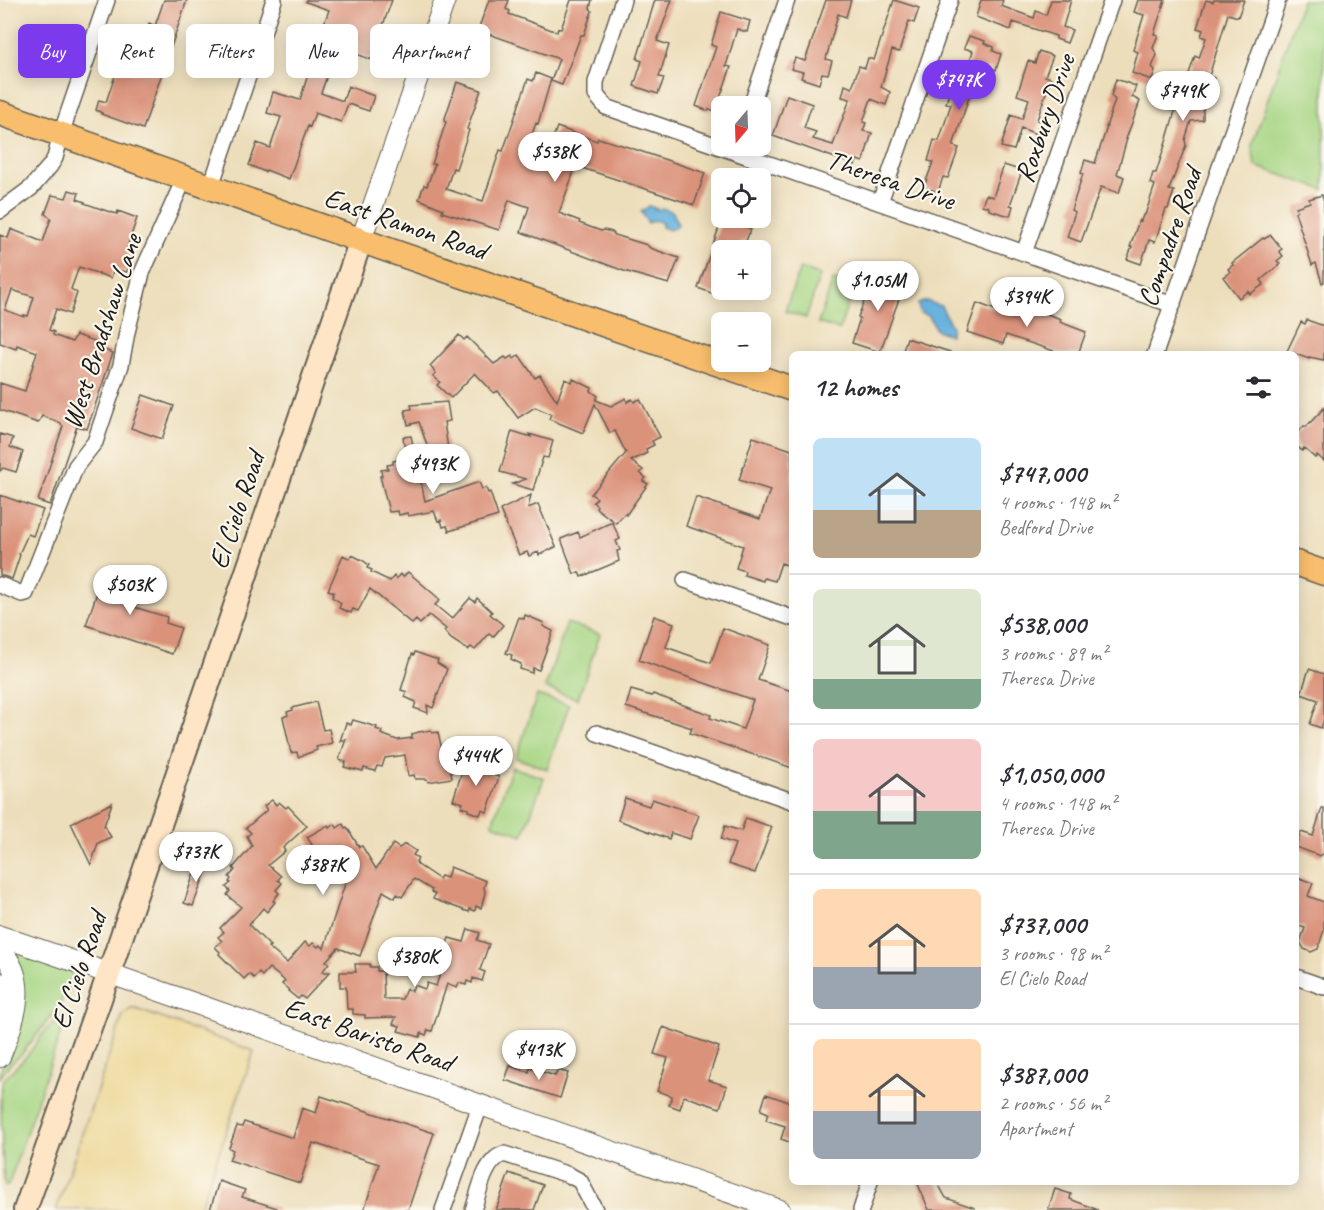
<!DOCTYPE html>
<meta charset="utf-8">
<style>
body{margin:0;font-family:Caveat,sans-serif;background:#f2f2f3;color:#2b2b33;height:100vh;display:flex;flex-direction:column;font-size:22px;white-space:nowrap}
*{box-sizing:border-box;margin:0}
p{font-size:20px;color:#7c7c81}
.icon{flex:none;width:33px;height:33px;fill:none;stroke:currentColor;stroke-width:2;stroke-linecap:round;stroke-linejoin:round}
.map{position:relative;flex:1;overflow:hidden}
.sheet{position:absolute;left:789px;top:351px;width:510px;height:834px;display:flex;flex-direction:column;background:#fff;border-radius:9px;box-shadow:0 3px 15px #0003}
.sheet>*{flex:none}
.top-card{position:absolute;left:18px;top:24px;width:570px;height:54px;display:flex;gap:12px}
.needle{width:39px;rotate:199deg}
.controls{position:absolute;left:711px;top:96px;display:grid;gap:12px}
.controls a{display:grid;place-items:center;width:60px;height:60px;border-radius:9px;background:#fff;box-shadow:0 3px 15px #0003;font-size:30px}
.price{position:absolute;translate:-50% -51px;padding:0 14px;border-radius:21px;background:#fff;color:#222;font-size:20px;line-height:39px;filter:drop-shadow(0 2px 3px #0008)}
.price::after{content:'';position:absolute;left:50%;top:36px;width:18px;height:14px;margin-left:-9px;background:inherit;clip-path:polygon(0 0,100% 0,50% 100%)}
.price.current{background:#7c3aed;color:#fff}
ul{padding:0;list-style:none}
li{display:flex;align-items:center;gap:18px;height:150px;padding:0 24px}
li+li{border-top:2px solid #e1e1e2}
li span{display:grid;place-items:center;flex:none;width:168px;height:120px;border-radius:9px;color:#555}
li>.icon{margin-inline-start:auto}
span .icon{width:72px;height:72px;fill:#fffc;stroke-width:1}
li b{font-size:26px}
h2{display:flex;justify-content:space-between;align-items:center;height:72px;padding:0 24px;font-size:26px}
.pill{padding:0 21px;border-radius:9px;background:#fff;box-shadow:0 3px 15px #0003;font-size:21px;line-height:54px}
.pill.current{background:#7c3aed;color:#fff}
.map>svg:first-child{display:block}
</style>
<div class="map">
<svg width="1324" height="1210" viewBox="0 0 1324 1210">
<rect width="100%" height="100%" fill="#fbf7ec"/>
<filter id="ink" filterUnits="userSpaceOnUse"><feTurbulence type="fractalNoise" baseFrequency=".0167" numOctaves="2"/><feDisplacementMap in="SourceGraphic" scale="12" xChannelSelector="R" yChannelSelector="G"/><feConvolveMatrix kernelMatrix="1 2 1 2 8 2 1 2 1" color-interpolation-filters="sRGB"/></filter>
<filter id="wash" filterUnits="userSpaceOnUse"><feTurbulence type="fractalNoise" baseFrequency=".008" numOctaves="4" result="noise"/><feDisplacementMap in="SourceGraphic" scale="24" xChannelSelector="R" yChannelSelector="G"/><feGaussianBlur stdDeviation="1.35" result="paint"/><feColorMatrix in="noise" values="0 0 0 0 0 0 0 0 0 0 0 0 0 0 0 0 0 1.4 0 .05"/><feComposite in="paint" operator="in"/></filter>
<g filter="url(#wash)">
<rect width="100%" height="100%" fill="#eddebb"/>
<path fill="#a7d684" stroke="#627950" stroke-width="1.5" d="M1302 0H1324V190L1255 166 1252 145Z
M800 268 820 275 806 318 785 311Z
M833 280 854 287 839 330 818 323Z
M567 623 600 634 578 699 545 688Z
M537 695 569 705 547 769 516 758Z
M512 767 544 778 523 835 492 824Z
M0 943 70 969 77 980 64 995 60 1005 21 1055 9 1065 0 1078V1072L21 1012Z
M68 1012 8 1186H5C2 1166 0 1099 2 1083 9 1071 22 1063 30 1052 41 1036 51 1021 68 1012Z"/>
<path fill="#eeda9e" stroke="#857b5d" stroke-width="1.5" d="M131 1009H136L254 1051 199 1210H56L123 1015Z"/>
<path fill="#65b1de" stroke="#40667d" stroke-width="1.5" d="M649 206 659 210 662 208 673 212 678 225 670 230 662 227V223L655 220 648 223 641 212Z
M926 301 941 306 952 327 950 335 936 330 929 316 920 313 918 304Z"/>
<g id="blocks">
<path fill="#db927a" fill-rule="evenodd" d="M164 0H187L143 129 101 114 102 113 96 110 99 100 106 102 120 61 140 68 147 47 141 45 149 23 155 26Z
M306 0H392L378 39 394 45 386 65 337 47 321 93 343 101 348 86 374 96 369 111 348 104 341 122 315 113 310 127 308 126 289 179 266 170 265 172 249 165 257 143 270 148 281 117 267 113 273 92 300 100 311 65 286 56 294 35 317 43 329 10 306 2Z
M489 0H509L506 9 510 11 509 14 557 32 558 28 561 29 571 0H592L590 8 592 11 584 35H581L562 85 551 81 559 59 478 30Z
M655 0H672L657 41 669 45 659 77 664 78 658 94 634 86 642 61 637 59Z
M826 0H851L846 17 838 14 826 59 832 61 828 74 822 73 819 84 801 78 803 72 791 69 795 58 805 61Z
M894 0 919 8 914 23 909 21 899 52 892 50 881 87 890 92 886 105 871 99 863 122 866 123 863 131 872 133 863 162 857 160 855 165 773 136 787 95 812 104 804 128 816 132 813 139 833 145 850 99 842 97 845 85 852 88 859 66 865 68 868 58 874 60Z
M981 0H1003L1001 6 1034 18 1036 11 1046 15 1051 0H1071L1063 27 1072 30 1067 43 1056 39V36L1013 22 1011 30 976 17Z
M1138 0H1165L1154 34 1158 35 1153 48 1157 55 1152 67 1155 70 1152 80 1132 73 1138 52 1133 50 1144 15 1134 12Z
M1206 0 1213 2 1214 0H1244L1238 17 1228 14 1209 76 1214 78 1207 99 1203 97V120L1191 121 1185 140 1186 145 1169 190 1174 191 1168 209H1166L1155 242 1149 240 1141 264 1127 259 1132 247H1130L1139 220 1141 221 1143 215H1145L1155 185 1150 183 1153 173H1156L1166 142 1175 111 1172 110 1175 98 1180 100 1195 56 1199 58 1206 38 1201 36 1203 30 1197 28Z
M721 12 750 21 747 32 737 29 726 66 731 67 720 98 723 99 718 112 709 109 708 111 696 106 716 47 711 45Z
M969 36 985 41 984 43 994 47 993 51 1001 54 996 70 987 67 980 84 974 82 953 146 959 148 948 178 943 177 938 192 924 187 933 162 928 161 934 140 939 141 951 104 946 103 952 84 961 87 973 51 964 48Z
M1039 51 1053 56 1045 76 1051 78 1037 120 1040 121 1036 134 1021 128 1014 150 1001 147 1011 115 1022 119 1029 99 1017 95 1028 61 1035 63Z
M536 73 551 79 538 124 536 123 528 145 548 152 557 127 597 141 598 138 625 146 705 173 694 205 576 166 559 213 580 221 579 223 601 231 604 230 612 232 615 235 647 245 650 248 679 258 669 284 624 271 521 232 529 207 509 200 499 230 442 212 443 209 419 199 424 185 427 186 435 164H432L446 122 444 121 457 82 481 90 467 129 469 130 456 169 453 168 446 189 483 201 500 150 503 151 528 79 533 81Z
M1116 79 1136 86 1132 97 1140 101 1126 139H1127L1117 174 1124 177 1119 193 1101 187 1081 242 1067 237 1075 212 1071 210 1083 174 1081 173 1085 160 1095 163 1107 127H1106L1115 100 1111 96Z
M1004 165 1022 171 1010 205 1013 206 1010 216 989 210V207L982 205 986 195 993 197Z
M69 190 79 193 77 199 85 202 84 203 107 211 117 214 118 211 137 218 127 248 134 252 127 272 114 269 111 278 79 267 71 289 77 293 70 314 56 309 49 330 54 332 53 335 72 342 76 335 95 341V347L113 353 87 429 77 426 50 505 38 501 63 426 61 425V423L42 416 38 423 0 410V383L25 391 37 352 17 345 16 349 0 343V235L8 238 11 229 43 242 51 218 45 214 52 195 66 198ZM12 290 34 297 28 316 24 315V317L5 310Z
M1322 195 1324 201V282L1322 283 1316 263 1312 265 1295 212 1297 210 1296 207 1310 202 1309 199Z
M722 219 751 229 745 243 742 241 738 250H722V297L698 288Z
M1271 235 1282 249 1279 251 1283 256 1277 261 1280 264 1261 280 1264 284 1250 294 1248 291 1239 298 1223 277 1230 272 1228 269 1233 265 1232 263 1263 238 1264 239Z
M876 272 905 282 880 352 852 343 860 318 858 317Z
M977 303 1004 313 1005 310 1014 313 1017 303 1061 319 1060 322 1086 332 1078 354H1063L1006 335 1003 344 967 332Z
M1307 320 1324 326V360L1309 357V359L1287 351 1301 322 1305 324Z
M459 335 464 340 467 337 494 364 505 357 507 359 512 356 514 359 519 355 535 378 540 375 557 401 565 379 572 382 573 379 592 388 591 391 598 396 596 400 611 406 626 398 627 402 632 399 634 402 640 399 660 437 652 441 654 445 646 449 647 453 631 461 643 470 640 473 646 478 643 481 648 484 626 515 625 513 616 523 596 508 597 506 593 502 597 498 591 494 626 453 615 431 610 433 595 404 583 433 549 419 551 414 535 407 518 418 498 391 494 393 475 373 451 398 437 385 440 382 433 376 436 373 430 366Z
M907 338 950 352 949 354H902Z
M143 395 174 406 162 439 131 428Z
M447 402 450 421 444 422 448 449H441L442 455 431 457 419 422 408 425 405 410 412 409 411 405Z
M1324 408V461L1317 455 1315 458 1304 448 1302 451 1296 445V434L1304 426 1306 427Z
M512 431 531 437 529 434 553 441 548 458 543 457 533 490 512 484 526 479 500 472Z
M0 434 13 438 10 447 23 452 16 472 3 468 0 471Z
M411 436 425 501 479 482 482 489 486 488 488 493 490 492 498 516 449 531 447 526 443 527 441 520 438 521 434 511 408 516 407 513 399 515 398 511 389 512 380 476H382L381 470 388 469 387 465 393 464V461L406 458 403 437Z
M753 437 792 450V567L781 563 775 581 764 578 763 581 744 575 745 571 736 568 743 546 686 526 696 497 760 519 770 490 739 480Z
M0 495 43 510 33 536 28 534 19 554 20 555 12 579 0 575Z
M531 495 528 508 538 504 556 547 539 555 538 552 529 556 527 552 519 555 500 510Z
M612 522 620 539 616 541 620 550 617 551 619 561 581 577 579 572 574 574 561 539 578 532 580 537Z
M343 555 350 559 352 555 362 560 369 565 367 568 372 570 371 572 390 581 394 576 396 579 400 574 403 577 408 572 436 596 440 600 435 605 452 619 470 598 475 602 477 598 492 612 490 614 503 625 493 637 489 634 475 650 471 647 468 650 451 639 444 631 446 629 429 615 420 624 416 620 412 624 370 589 358 611 353 609 351 613 339 608 341 603 332 597 334 592 328 590Z
M104 572 135 583 130 596 137 598 134 607 167 617 166 623 181 628 172 654 86 625Z
M525 615 544 623 543 626 553 631 539 670 533 668 532 673 520 669 521 664 511 659 512 655 506 653 519 617 524 619Z
M654 616 674 623 666 647 711 663 723 628 770 645 758 680 792 691V768L690 733 692 728 626 707 631 690 652 696 653 694 711 715 710 718 743 729 753 700 639 660Z
M415 652 438 660 437 663 447 669 433 708 427 705 428 713 414 708 416 702 405 697 407 692 401 690 412 654 414 655Z
M1309 669 1324 674V719L1321 728 1310 724 1318 700 1301 694Z
M316 702 323 730 329 729 332 743 316 747 317 750 298 757 297 752 291 753 283 717 288 715 287 712 293 710 292 708Z
M353 720 377 727 376 729 382 731 381 734 397 740 412 738V734L419 732 431 730 432 733 438 732 444 759H448L452 778 428 782 427 779H415L414 775 408 776 405 755 385 758 382 767 377 766 375 771 364 768 363 771 355 769V770L344 767 346 762 339 760 346 739 340 741 346 723 351 725Z
M474 757 485 761 484 765 490 767 488 773 499 777 487 812 482 810 480 815 468 811 469 809 461 807 463 803 453 800 466 759 473 761Z
M625 798 649 806 652 799 699 815 690 839 671 833 669 839 618 820Z
M272 800 276 805 279 802 286 808 288 806 307 826 283 848 285 851 268 865 281 876 278 880 282 883 276 890 279 893 273 901 275 902 267 912 263 908 249 925 270 946 268 947 287 963 305 942 310 946 313 943 318 947 320 945 324 948 349 872 334 881 307 837 328 825 329 828 335 824 337 828 343 824 345 828 347 827 359 847 362 846 376 869 393 844 399 848 405 844 416 851 413 855 418 858 416 862 418 865 439 879 441 876 447 878 450 867 486 881 484 887 485 893 481 908 476 906 475 911 470 909 469 912 433 899 435 894 431 892 432 890 414 879 402 897 397 894 395 898 383 891 360 956 338 948 326 961 329 963 322 972H330L305 999 301 996 298 999 288 991 289 990 282 984 285 981 269 968 262 976 259 973 254 978 249 974 244 979 219 954 220 952 215 947 222 941 218 937 224 932 220 928 241 907 227 895 230 891 226 887 231 883 229 882 231 879 229 877 235 870 233 868 252 846 247 836 251 833 246 828 267 810 264 806Z
M112 803 104 826 111 837 98 843 91 865 71 823Z
M1322 808H1324V853L1320 856 1296 847 1301 832 1313 836Z
M746 818 772 827 755 873 728 864 735 844 721 839 725 826 741 831Z
M198 861 208 865 193 906 184 903Z
M1299 878 1313 883 1308 896 1324 902V930L1318 949 1311 952 1304 949 1300 942 1305 928 1296 925V888Z
M468 929 480 933 477 940 489 944 480 970 485 972 482 981 473 978 472 983 467 981 466 985 459 983 457 988 447 984 432 1031 428 1030 426 1035 421 1033 420 1037 398 1031 400 1026 393 1024 396 1017 365 1018V1015L353 1014V1009H347L346 987H340V972H356L355 964H370V967H377V971H383L384 999H402L406 989 412 991 414 985 425 989 427 983 436 986 447 953 444 952 449 938 464 942Z
M663 1027 719 1047 708 1080 727 1086 720 1108 684 1096 680 1109 669 1105 672 1096 657 1091 668 1058 654 1054Z
M510 1066 529 1072 530 1068 555 1076 558 1070 568 1073 560 1098 505 1080Z
M766 1094 792 1103V1143L781 1139 785 1126 766 1120 768 1113 761 1110Z
M321 1096 434 1133 408 1210H364L379 1164 313 1143 300 1183 229 1160 233 1150 229 1148 237 1126 242 1127 244 1122 293 1138 302 1108 316 1113Z
M509 1173 543 1185 534 1210H496Z
M219 1181 245 1190 242 1197 277 1208V1210H210Z
M917 1182H937L946 1198 975 1208V1210H929Z
M1055 1189 1071 1194 1070 1199 1098 1210H1048Z"/>
</g>
</g>
<g filter="url(#ink)">
<use href="#blocks" fill-opacity="0" stroke="#656054" stroke-width="1.5"/>
<g fill="none" stroke-linecap="round" stroke-linejoin="round">
<g stroke="#656054" stroke-width="18">
<path id="minor" d="M623 0 596 82V95L606 107 1173 305
M751 106 787 0
M211 186 274 0
M880 202 950 0
M0 211 31 188 50 166 55 158 61 134 107 0
M1024 253 1112 0
M1155 354 1278 0
M685 580 792 618
M0 585 22 594 26 593 76 466 95 442 121 365 127 332 142 273 185 177
M597 733 792 801
M1296 977 1324 987
M443 1210 481 1103
M473 1210C479 1193 484 1160 504 1154L569 1175 580 1181 595 1210
M861 1210 870 1182"/>
</g>
<g stroke="#656054" stroke-width="22">
<path id="tertiary" d="M361 240 445 0
M0 936C261 1024 519 1121 780 1210
M0 949C31 982 14 1021 0 1057
M0 983 3 1005 0 1022"/>
</g>
<g stroke="#656054" stroke-width="26">
<path id="secondary" d="M25 1210 99 1002 361 240"/>
</g>
<g stroke="#656054" stroke-width="27">
<path id="primary" d="M0 113 391 251 792 389
M1296 563 1324 573"/>
</g>
<use href="#minor" stroke="#fff" stroke-width="15"/>
<use href="#tertiary" stroke="#fff" stroke-width="20"/>
<use href="#secondary" stroke="#fde5c5" stroke-width="22"/>
<use href="#primary" stroke="#f9be6d" stroke-width="24"/>
</g>
</g>
<g text-anchor="middle" stroke-width="4.5" stroke-linejoin="round" paint-order="stroke">
<g font-size="28" fill="#1c1c1c" stroke="#fbf7ec">
<text transform="translate(1044 118) rotate(-71)" y="10">Roxbury Drive</text>
<text transform="translate(891 179) rotate(19)" y="10">Theresa Drive</text>
<text transform="translate(406 223) rotate(19)" y="10">East Ramon Road</text>
<text transform="translate(1169 237) rotate(-71)" y="10">Compadre Road</text>
<text transform="translate(101 331) rotate(-72)" y="10">West Bradshaw Lane</text>
<text transform="translate(236 510) rotate(-71)" y="10">El Cielo Road</text>
<text transform="translate(78 970) rotate(-71)" y="10">El Cielo Road</text>
<text transform="translate(369 1034) rotate(19)" y="10">East Baristo Road</text>
</g>
</g>
</svg>
<div class="controls">
<a><svg class="needle" viewBox="-14 -14 28 28"><path d="M0-13l5 13h-10z" fill="#e53935"/><path d="M0 13l5-13h-10z" fill="#7c7c81"/></svg></a>
<a><svg class="icon" aria-label="locate" viewBox="0 0 24 24"><circle cx="12" cy="12" r="6"/><path d="M12 2v4M12 18v4M2 12h4M18 12h4"/></svg></a>
<a>+</a>
<a>−</a>
</div>
<b class="price current" style="left:959px;top:111px">$747K</b>
<b class="price" style="left:1183px;top:122px">$749K</b>
<b class="price" style="left:555px;top:183px">$538K</b>
<b class="price" style="left:878px;top:312px">$1.05M</b>
<b class="price" style="left:1027px;top:328px">$394K</b>
<b class="price" style="left:433px;top:495px">$493K</b>
<b class="price" style="left:130px;top:616px">$503K</b>
<b class="price" style="left:476px;top:787px">$444K</b>
<b class="price" style="left:196px;top:883px">$737K</b>
<b class="price" style="left:323px;top:896px">$387K</b>
<b class="price" style="left:415px;top:988px">$380K</b>
<b class="price" style="left:539px;top:1081px">$413K</b>
<div class="top-card">
<a class="pill current">Buy</a>
<a class="pill">Rent</a>
<a class="pill">Filters</a>
<a class="pill">New</a>
<a class="pill">Apartment</a>
</div>
<section class="sheet">
<h2>12 homes<svg class="icon" aria-label="filters" viewBox="0 0 24 24"><path d="M4 7h16M4 17h16"/><circle cx="9" cy="7" r="2"/><circle cx="15" cy="17" r="2"/></svg></h2>
<ul>
<li><span style="background:linear-gradient(#bfe0f5 60%,#b9a48a 0)"><svg class="icon" aria-label="home" viewBox="0 0 24 24"><path d="M3 11l9-7 9 7M6 9v11h12V9"/></svg></span><div><b>$747,000</b><p>4 rooms · 148 m²</p><p>Bedford Drive</p></div></li>
<li><span style="background:linear-gradient(#dfe7d0 75%,#7fa58c 0)"><svg class="icon" aria-label="home" viewBox="0 0 24 24"><path d="M3 11l9-7 9 7M6 9v11h12V9"/></svg></span><div><b>$538,000</b><p>3 rooms · 89 m²</p><p>Theresa Drive</p></div></li>
<li><span style="background:linear-gradient(#f6c9c9 60%,#7fa58c 0)"><svg class="icon" aria-label="home" viewBox="0 0 24 24"><path d="M3 11l9-7 9 7M6 9v11h12V9"/></svg></span><div><b>$1,050,000</b><p>4 rooms · 148 m²</p><p>Theresa Drive</p></div></li>
<li><span style="background:linear-gradient(#ffd9b3 65%,#9aa5b1 0)"><svg class="icon" aria-label="home" viewBox="0 0 24 24"><path d="M3 11l9-7 9 7M6 9v11h12V9"/></svg></span><div><b>$737,000</b><p>3 rooms · 98 m²</p><p>El Cielo Road</p></div></li>
<li><span style="background:linear-gradient(#ffd9b3 60%,#9aa5b1 0)"><svg class="icon" aria-label="home" viewBox="0 0 24 24"><path d="M3 11l9-7 9 7M6 9v11h12V9"/></svg></span><div><b>$387,000</b><p>2 rooms · 56 m²</p><p>Apartment</p></div></li>
</ul>
</section>
</div>
